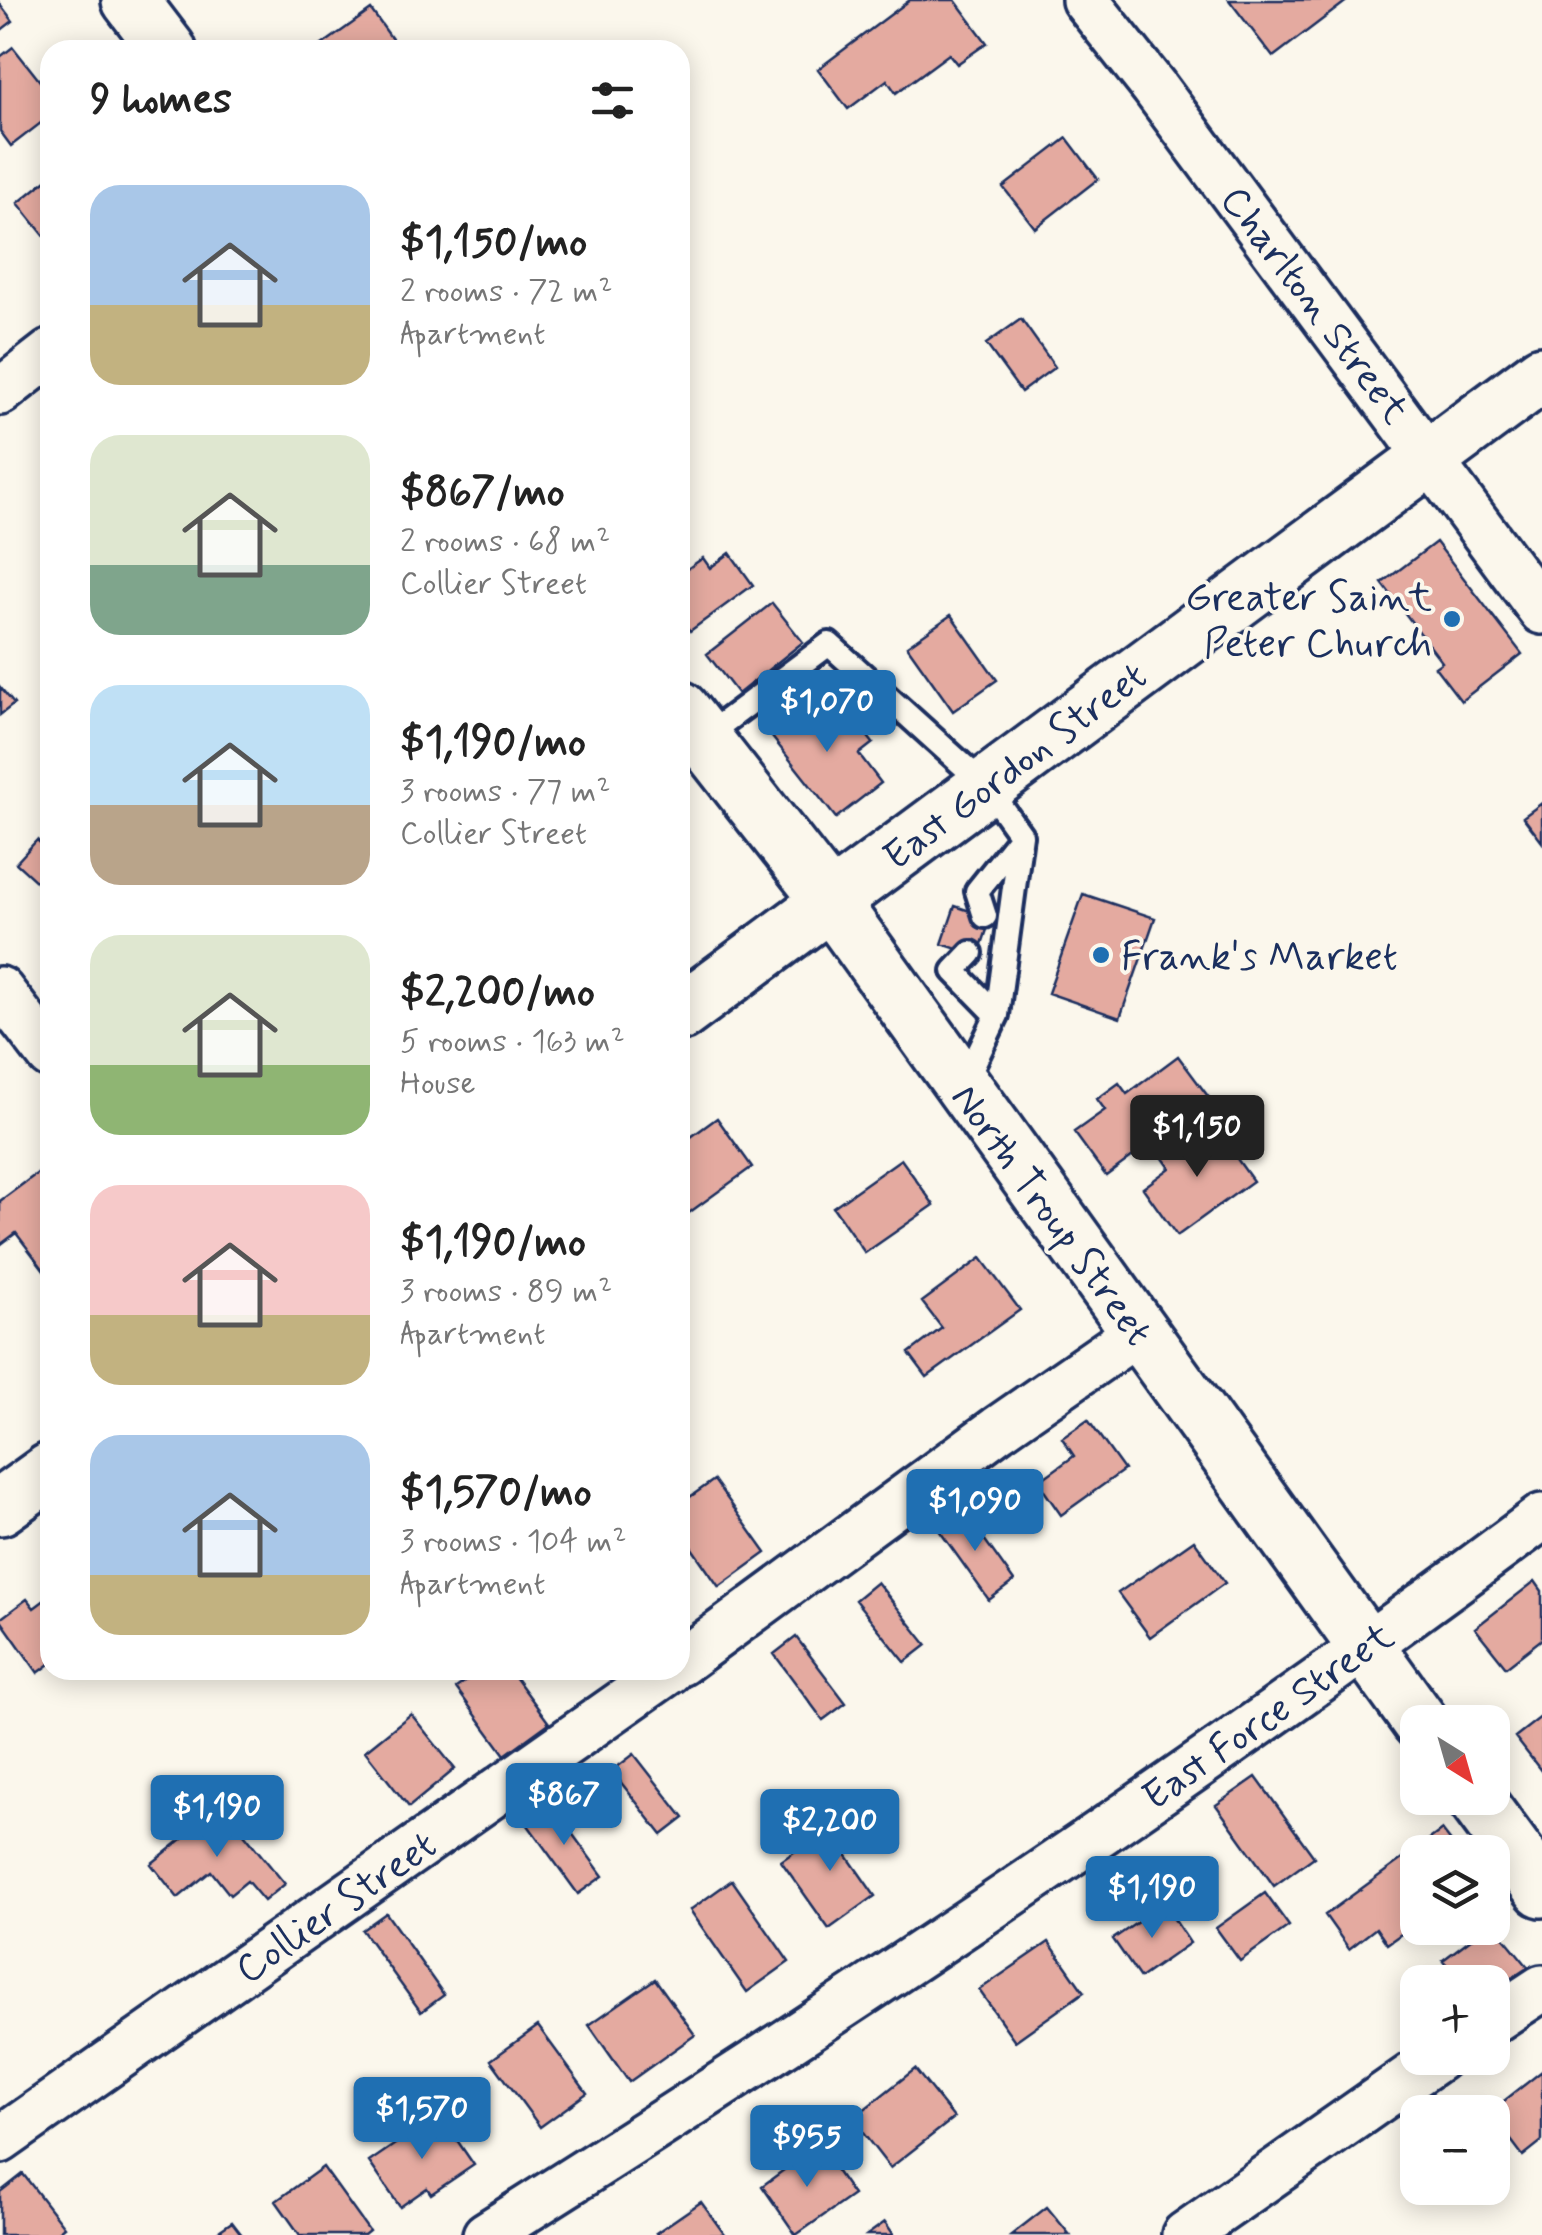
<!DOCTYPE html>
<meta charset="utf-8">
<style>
body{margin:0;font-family:Mynerve,sans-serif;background:#f2f2f2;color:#222;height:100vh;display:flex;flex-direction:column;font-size:38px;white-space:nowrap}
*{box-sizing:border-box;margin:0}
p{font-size:32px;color:#767676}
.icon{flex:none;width:55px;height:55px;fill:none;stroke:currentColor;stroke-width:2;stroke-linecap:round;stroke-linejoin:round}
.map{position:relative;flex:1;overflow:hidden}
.side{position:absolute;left:40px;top:40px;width:650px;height:1640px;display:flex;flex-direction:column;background:#fff;border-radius:30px;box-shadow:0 5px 25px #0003}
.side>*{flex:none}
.needle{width:65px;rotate:143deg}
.tools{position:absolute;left:1400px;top:1705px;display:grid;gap:20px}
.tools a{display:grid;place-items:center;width:110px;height:110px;border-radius:20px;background:#fff;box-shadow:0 5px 25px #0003;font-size:50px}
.price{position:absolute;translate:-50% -85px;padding:0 22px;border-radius:10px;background:#1f6fb2;color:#fff;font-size:32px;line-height:65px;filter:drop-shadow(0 2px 5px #0008)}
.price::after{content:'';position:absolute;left:50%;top:60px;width:30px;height:22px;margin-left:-15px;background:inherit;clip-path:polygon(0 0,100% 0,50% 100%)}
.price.current{background:#222;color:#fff}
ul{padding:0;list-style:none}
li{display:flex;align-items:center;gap:30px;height:250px;padding:0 50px}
li span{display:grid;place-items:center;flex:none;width:280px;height:200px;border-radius:30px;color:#555}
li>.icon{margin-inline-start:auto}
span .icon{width:120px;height:120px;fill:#fffc;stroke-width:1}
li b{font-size:42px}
h2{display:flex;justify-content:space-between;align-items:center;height:120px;padding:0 50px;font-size:42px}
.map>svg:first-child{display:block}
</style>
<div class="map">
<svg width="1542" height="2235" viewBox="0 0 1542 2235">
<rect width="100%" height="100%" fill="#fbf7ec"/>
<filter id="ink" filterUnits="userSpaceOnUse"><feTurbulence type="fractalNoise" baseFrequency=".01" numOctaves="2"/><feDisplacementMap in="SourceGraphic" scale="20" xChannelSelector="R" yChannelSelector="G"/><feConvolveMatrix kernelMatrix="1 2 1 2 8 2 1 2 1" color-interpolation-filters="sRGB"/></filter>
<g filter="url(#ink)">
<path fill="#e4aaa0" stroke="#1b2f5e" stroke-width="2.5" d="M910 0H955L987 43 957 64 949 54 896 93 887 80 848 109 818 69Z
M1229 0H1348L1273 57Z
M0 4 13 21 0 31Z
M371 10 400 50H315Z
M13 47 50 94V116L11 146 0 131V57Z
M1067 138 1098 179 1035 228 1003 187Z
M50 177V243L18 203Z
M1021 319 1055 367 1021 392 986 344Z
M1436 542 1522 654 1461 701 1435 667 1442 662 1382 583Z
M730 553 753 585 690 631 680 618V574L703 558 710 568Z
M772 603 803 642 738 694 707 654Z
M951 615 997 680 953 711 907 646Z
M0 687 14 704 0 715Z
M814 695 840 727 853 718 873 743 859 754 881 783 836 818 768 732Z
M1542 803V842L1523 817Z
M37 840 50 852V894L16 863Z
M1083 894 1155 918 1120 1018 1048 993Z
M955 906 991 918 978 956 942 944Z
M1178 1056 1210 1099 1106 1176 1074 1132 1105 1110 1097 1099 1119 1083 1127 1094Z
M717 1118 752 1167 686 1215 680 1206V1145Z
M1212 1124 1253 1181 1177 1236 1143 1188 1170 1168 1163 1158Z
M901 1159 934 1205 865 1253 833 1207Z
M39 1172 50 1186V1278L16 1233 0 1245V1201Z
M981 1258 1020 1310 927 1377 909 1353 942 1328 922 1302Z
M1088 1420 1124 1470 1061 1515 1038 1482 1074 1456 1062 1438Z
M714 1480 766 1553 719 1587 680 1531V1504Z
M962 1508 1014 1581 989 1600 936 1526Z
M1194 1540 1225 1583 1150 1637 1118 1593Z
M1535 1581 1542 1591V1639L1506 1667 1475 1628Z
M877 1582 927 1645 905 1662 855 1600Z
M50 1596V1664L38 1673 0 1619 27 1599 34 1608Z
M796 1637 846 1703 823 1720 774 1654Z
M481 1670H510L549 1723 505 1755 456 1688Z
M411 1714 455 1769 409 1807 365 1751Z
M1542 1716V1772L1515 1737Z
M634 1754 684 1818 662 1835 612 1771Z
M1256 1777 1314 1857 1274 1886 1216 1805Z
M550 1803 603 1876 578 1894 525 1821Z
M222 1807 285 1884 264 1901 247 1881 230 1895 211 1871 178 1898 151 1864Z
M844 1817 861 1841 845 1853 875 1896 829 1929 781 1861Z
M1442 1830 1459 1852H1418V1922L1387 1944 1376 1928 1349 1949 1325 1915Z
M732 1880 789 1962 747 1992 690 1910Z
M1265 1893 1289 1926 1240 1961 1216 1928Z
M1164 1904 1190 1943 1140 1978 1113 1939Z
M386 1913 444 1995 421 2012 362 1930Z
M1492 1923 1530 1969 1492 2000V1982H1460L1443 1960Z
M1049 1942 1084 1992 1015 2041 979 1990Z
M655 1979 695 2035 629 2082 589 2025Z
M538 2026 587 2093 540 2127 491 2060Z
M915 2069 954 2118 890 2168 852 2119Z
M1542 2071V2141L1523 2156 1490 2112Z
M439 2114 474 2165 431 2194 427 2188 400 2207 369 2162Z
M818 2145 853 2195 796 2235 762 2186Z
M323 2167 369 2231 364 2235H300L276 2201Z
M23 2174 64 2227 54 2235H0V2192Z
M701 2202 725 2235H658L656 2233Z
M1047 2207 1070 2235H1011Z
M232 2222 242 2235H213Z
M885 2222 894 2235H867Z"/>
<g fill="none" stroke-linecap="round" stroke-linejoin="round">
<g stroke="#1b2f5e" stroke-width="30">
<path id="service" d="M703 738 829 644 986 786 1021 835 997 1015 963 1086
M985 916 977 891 1021 836
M971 953 954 971 997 1015"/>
</g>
<g stroke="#1b2f5e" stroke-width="52">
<path id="minor" d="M1085 0 1154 87 1542 611
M0 392 50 353
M0 990 50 1055
M680 1663 998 1429 1138 1332
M1492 2021 1542 1988
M0 2140 670 1670
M486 2235C846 2008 1202 1772 1542 1517
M1185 2235 1438 2058"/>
</g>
<g stroke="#1b2f5e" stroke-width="62">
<path id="tertiary" d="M130 0 168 50
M680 709 831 902 1420 1722
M680 1013 1542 374
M0 1507 50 1471
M1475 1798 1542 1889"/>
</g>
<use href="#service" stroke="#fbf7ec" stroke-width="22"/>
<use href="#minor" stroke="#fbf7ec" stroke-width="45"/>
<use href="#tertiary" stroke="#fbf7ec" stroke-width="55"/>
</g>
</g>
<g fill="#1f6fb2" stroke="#fbf7ec" stroke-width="4">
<circle cx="1452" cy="619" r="10"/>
<circle cx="1101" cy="955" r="10"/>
</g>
<g text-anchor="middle" stroke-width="8" stroke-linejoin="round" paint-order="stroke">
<g font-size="40" fill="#1b2f5e" stroke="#fbf7ec">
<text transform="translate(1316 304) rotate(53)" y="14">Charlton Street</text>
<text transform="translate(1014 765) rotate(-37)" y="14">East Gordon Street</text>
<text transform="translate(1053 1214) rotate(54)" y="14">North Troup Street</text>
<text transform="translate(1267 1715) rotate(-35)" y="14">East Force Street</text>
<text transform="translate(335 1906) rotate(-35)" y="14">Collier Street</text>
</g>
<g font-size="40" fill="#1b2f5e" stroke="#fbf7ec" text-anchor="end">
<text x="1432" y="610">Greater Saint<tspan x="1432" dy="46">Peter Church</tspan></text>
<text x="1121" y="969" text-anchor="start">Frank's Market</text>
</g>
</g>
</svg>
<div class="tools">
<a><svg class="needle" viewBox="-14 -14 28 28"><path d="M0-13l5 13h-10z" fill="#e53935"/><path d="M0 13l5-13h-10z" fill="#767676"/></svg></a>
<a><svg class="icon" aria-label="layers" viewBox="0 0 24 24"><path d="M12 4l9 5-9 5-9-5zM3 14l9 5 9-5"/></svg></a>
<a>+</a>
<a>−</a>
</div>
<b class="price" style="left:827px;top:755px">$1,070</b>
<b class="price current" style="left:1197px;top:1180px">$1,150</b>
<b class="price" style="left:975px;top:1554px">$1,090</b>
<b class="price" style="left:564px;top:1848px">$867</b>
<b class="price" style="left:217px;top:1860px">$1,190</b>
<b class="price" style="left:830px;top:1874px">$2,200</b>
<b class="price" style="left:1152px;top:1941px">$1,190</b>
<b class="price" style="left:422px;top:2162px">$1,570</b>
<b class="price" style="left:807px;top:2190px">$955</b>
<section class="side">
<h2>9 homes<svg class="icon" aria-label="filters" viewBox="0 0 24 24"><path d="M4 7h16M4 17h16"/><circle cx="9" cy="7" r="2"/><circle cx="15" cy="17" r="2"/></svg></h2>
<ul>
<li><span style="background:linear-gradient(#a9c7e8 60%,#c2b280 0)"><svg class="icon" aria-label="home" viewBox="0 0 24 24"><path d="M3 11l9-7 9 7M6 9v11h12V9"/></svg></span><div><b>$1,150/mo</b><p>2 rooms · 72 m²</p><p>Apartment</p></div></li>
<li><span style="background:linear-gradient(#dfe7d0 65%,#7fa58c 0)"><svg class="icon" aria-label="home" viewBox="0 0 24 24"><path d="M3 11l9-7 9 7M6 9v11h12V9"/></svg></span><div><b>$867/mo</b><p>2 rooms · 68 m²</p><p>Collier Street</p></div></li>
<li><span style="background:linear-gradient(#bfe0f5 60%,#b9a48a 0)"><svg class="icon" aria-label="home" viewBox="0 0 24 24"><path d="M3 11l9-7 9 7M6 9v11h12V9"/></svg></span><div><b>$1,190/mo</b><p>3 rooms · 77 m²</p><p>Collier Street</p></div></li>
<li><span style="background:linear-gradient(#dfe7d0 65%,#8fb573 0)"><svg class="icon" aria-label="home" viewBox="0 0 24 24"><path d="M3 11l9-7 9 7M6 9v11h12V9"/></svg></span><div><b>$2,200/mo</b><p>5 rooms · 163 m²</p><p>House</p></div></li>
<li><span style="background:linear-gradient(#f6c9c9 65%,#c2b280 0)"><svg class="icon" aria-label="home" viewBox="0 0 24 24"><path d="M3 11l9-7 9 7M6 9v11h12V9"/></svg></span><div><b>$1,190/mo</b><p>3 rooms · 89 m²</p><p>Apartment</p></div></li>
<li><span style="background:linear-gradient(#a9c7e8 70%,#c2b280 0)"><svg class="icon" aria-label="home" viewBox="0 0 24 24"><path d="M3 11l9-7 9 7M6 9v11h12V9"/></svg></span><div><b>$1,570/mo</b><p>3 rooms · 104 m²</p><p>Apartment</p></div></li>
</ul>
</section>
</div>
